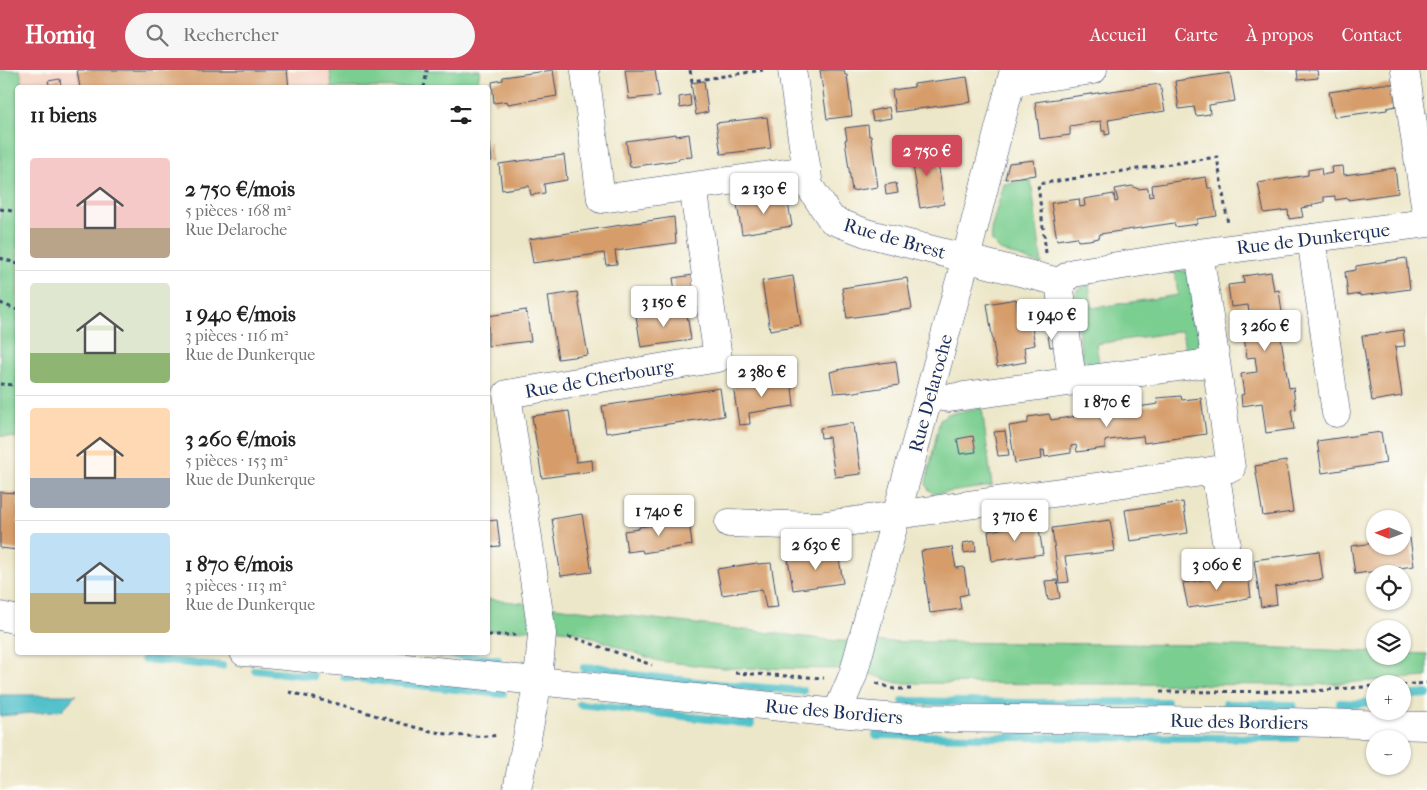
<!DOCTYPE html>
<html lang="fr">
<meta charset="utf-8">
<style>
body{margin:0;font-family:"IM FELL French Canon",serif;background:#f6f6f6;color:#222;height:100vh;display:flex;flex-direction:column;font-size:19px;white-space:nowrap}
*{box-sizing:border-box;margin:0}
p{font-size:16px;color:#767676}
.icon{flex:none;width:28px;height:28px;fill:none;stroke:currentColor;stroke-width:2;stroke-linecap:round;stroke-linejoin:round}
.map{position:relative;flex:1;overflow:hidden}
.panel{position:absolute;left:15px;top:15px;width:475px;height:570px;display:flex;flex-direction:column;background:#fff;border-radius:5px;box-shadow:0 1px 4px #0004}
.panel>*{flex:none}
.needle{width:32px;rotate:271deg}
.buttons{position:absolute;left:1366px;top:440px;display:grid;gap:10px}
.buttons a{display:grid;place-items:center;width:45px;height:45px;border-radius:50%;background:#fff;box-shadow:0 1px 4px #0004;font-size:25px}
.price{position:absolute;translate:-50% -42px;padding:0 11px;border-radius:5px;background:#fff;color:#222;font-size:16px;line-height:32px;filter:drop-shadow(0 1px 2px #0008)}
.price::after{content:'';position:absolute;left:50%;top:30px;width:15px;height:11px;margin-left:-8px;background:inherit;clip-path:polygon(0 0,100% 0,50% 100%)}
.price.active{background:#d1495b;color:#fff}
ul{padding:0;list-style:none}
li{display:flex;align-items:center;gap:15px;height:125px;padding:0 15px}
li+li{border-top:1px solid #e0e0e0}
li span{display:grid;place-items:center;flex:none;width:140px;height:100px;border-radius:5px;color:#555}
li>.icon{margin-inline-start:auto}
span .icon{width:60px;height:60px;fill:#fffc;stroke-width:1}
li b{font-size:21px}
h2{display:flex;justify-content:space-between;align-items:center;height:60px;padding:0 15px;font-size:21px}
header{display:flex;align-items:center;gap:30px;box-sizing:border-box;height:70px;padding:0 25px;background:#d1495b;color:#fff}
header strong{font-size:24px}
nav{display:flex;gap:28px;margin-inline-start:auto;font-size:18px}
.search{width:350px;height:45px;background:#f6f6f6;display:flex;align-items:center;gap:12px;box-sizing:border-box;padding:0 18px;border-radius:28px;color:#767676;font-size:19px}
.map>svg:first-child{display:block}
</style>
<header>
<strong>Homiq</strong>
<div class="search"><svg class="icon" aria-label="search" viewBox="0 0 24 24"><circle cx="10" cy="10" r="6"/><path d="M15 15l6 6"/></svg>Rechercher</div>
<nav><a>Accueil</a><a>Carte</a><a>À propos</a><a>Contact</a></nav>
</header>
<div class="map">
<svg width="1427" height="720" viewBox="0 0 1427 720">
<rect width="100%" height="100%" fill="#fdfcf7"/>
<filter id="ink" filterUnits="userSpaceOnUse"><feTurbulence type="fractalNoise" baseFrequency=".02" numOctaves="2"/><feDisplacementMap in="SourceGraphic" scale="10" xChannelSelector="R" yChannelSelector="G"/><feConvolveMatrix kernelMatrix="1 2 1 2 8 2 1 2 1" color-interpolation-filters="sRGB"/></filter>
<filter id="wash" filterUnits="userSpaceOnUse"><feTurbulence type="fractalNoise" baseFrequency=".0096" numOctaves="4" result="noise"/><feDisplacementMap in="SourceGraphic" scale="20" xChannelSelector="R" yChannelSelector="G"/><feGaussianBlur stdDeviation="1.12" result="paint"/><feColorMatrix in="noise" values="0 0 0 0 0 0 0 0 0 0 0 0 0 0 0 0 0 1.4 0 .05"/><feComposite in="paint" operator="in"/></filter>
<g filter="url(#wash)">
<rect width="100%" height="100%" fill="#ede7c9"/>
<path fill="#f5d2c2" d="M0 0H444L440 18H18Z"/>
<path fill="#7ace90" stroke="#4a7e77" d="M0 0H20L23 17 18 18 17 368 0 366Z
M330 0H480L477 17 332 18Z
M1031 110 1042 195 1000 180 992 172 991 159 1004 114Z
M1175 201H1185L1192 211 1200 268 1196 278 1186 285 1182 261 1096 274 1100 298 1083 290 1074 235 1077 220 1089 214 1092 238 1178 225Z
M982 338 992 416 934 424 928 419 926 413 940 349 948 344Z
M488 529 838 571 1210 575 1375 582V586H1402L1403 583 1427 584V607L1312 615 897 613 855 599 723 598 658 591 576 562 553 559 488 561Z"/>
<path fill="#53c1ca" stroke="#377894" d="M0 625H76L62 640 0 646Z"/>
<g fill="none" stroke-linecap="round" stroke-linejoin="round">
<path stroke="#53c1ca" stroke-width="8" d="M429 582 498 590
M144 589 222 596
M584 598 598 597 632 605 717 614 803 621
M255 600 313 606
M344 607 503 624
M1402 626 1427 624
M903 631 1024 633 1167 632
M1340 633 1358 634 1375 631
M580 634 751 654
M1226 634 1293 635
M876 665 976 667 1296 668"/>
</g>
<g id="blocks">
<path fill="#d69d6a" d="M77 0H287L289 18H80Z
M553 0 557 26 508 34 507 31 494 33 492 12 503 10V7Z
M625 0H655L659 26 629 29Z
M820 0H844L845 5H847L852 46 827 49Z
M1297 0H1317L1318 8 1298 10Z
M1230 3 1235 31 1209 35 1210 44 1196 46 1194 37 1179 39 1175 11Z
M967 7 971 32 895 42 892 20 914 17V14Z
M60 9 61 18H50L48 11Z
M704 11 708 42 696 45 691 13Z
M1160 14 1165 41 1108 50 1110 64 1105 65V61H1102L1101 51 1070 56V65L1040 69 1035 32Z
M1382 14H1393L1396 36 1387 38V40L1334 47 1329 22Z
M690 25 691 36 680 38 679 27Z
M889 37 891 48 873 51 871 41Z
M767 47 771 78 721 84 716 53Z
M868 55 869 66H871L878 117 852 121 845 70 847 69 845 58Z
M676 64V66L689 64 692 87 679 88V90L630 97 626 71Z
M490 72 492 91 488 92V73Z
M933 75 935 85H937L944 134 920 138 912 89 913 88 911 78Z
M564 85 567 110 544 114 545 123 531 125 529 116 502 120 499 94Z
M1034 90 1036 105 1005 109 1009 93Z
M1343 96 1344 105 1395 98 1398 123 1348 130V128L1335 130V126L1324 127V132L1313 134V136L1301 138 1303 147 1289 149 1288 140 1264 143 1258 113 1308 105V100L1321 98 1322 105 1332 103 1331 97Z
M1206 107 1208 118H1212L1217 146 1197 149V154L1175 157 1174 153 1100 164 1099 168 1089 170 1078 171 1077 167 1057 170 1051 133 1079 129 1080 137 1085 136 1084 129 1114 124 1115 132 1118 131 1115 119 1132 116 1138 119 1148 118 1149 127 1153 126 1152 115Z
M896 113 898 123 886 125 885 115Z
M787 127 792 156 742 164 737 134Z
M674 147 676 173 615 181 617 194 606 195 604 183 533 193 529 169Z
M1406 188 1410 219 1360 226V224L1348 226 1345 202 1356 200V196Z
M1271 202 1274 221 1279 220 1282 243H1278L1280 262 1289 318 1293 317 1296 339 1291 340 1294 359 1266 363 1262 333 1242 336 1241 325 1244 324 1241 304 1257 302 1255 287 1247 288 1244 267 1252 266 1248 235 1231 237 1228 215 1244 213 1243 206Z
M693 205 695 218 675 221 673 208Z
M793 206 801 255 770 260 762 211Z
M907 208 912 239 847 248 842 218Z
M577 222 588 285 558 289 548 226Z
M1016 229 1020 252 1031 251 1035 275 1024 277 1026 292 997 297 987 234Z
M686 238 691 270 641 277 636 246Z
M526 240 531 271 488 276V246Z
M1403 260 1405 276 1395 277 1402 326 1372 331 1362 266Z
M1055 265 1057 276 1050 277 1048 266Z
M896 291 899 315 848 323V322L834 323 830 302 846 298Z
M791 308 794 336 749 343 750 354 739 355 733 316Z
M720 318 724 346 606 363 602 336Z
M1181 326 1182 330 1201 328 1206 364 1144 373 1143 366 1108 370 1105 371V378L1077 382 1076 375 1071 376V383L1045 387 1044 380 1041 381 1042 389 1015 393 1009 356 1028 353V347L1049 344 1051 350 1158 334 1157 328Z
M569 341 576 392 592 390 593 401 542 408 532 346Z
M853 353 854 363H855L861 404 835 407 829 367 821 368 820 358Z
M1005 361 1009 385 998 386 994 362Z
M1381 362 1386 393 1322 403 1317 371Z
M973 366 976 382 960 384 957 369Z
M1286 391 1293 442 1263 446 1255 396Z
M0 422 18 423V480L0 478Z
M1183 432 1188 463 1130 471 1125 440Z
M582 444 592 502 561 506 552 449Z
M497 450 500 476 488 477V451Z
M689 450 692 475 643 483 642 480 627 482 624 461 639 459V457Z
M1110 450 1115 481 1065 487 1069 512 1059 513 1052 458Z
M1038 453 1043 484 992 491 988 461Z
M1410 468 1414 496 1355 504 1351 476 1375 473V476H1402V469Z
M975 471 976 481 964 483 963 473Z
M952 477 956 498 964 497 968 524 959 526 961 539 930 543 921 481Z
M1319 481 1323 509 1275 517 1277 534 1261 537 1254 490Z
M838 482 843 513 793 520 788 489Z
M757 493 758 494 771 493 778 537 766 538 762 519 722 525 717 499Z
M1234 505 1235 507 1248 505 1251 527 1238 530V531L1188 538 1183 513Z
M1057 510 1060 528 1048 530 1045 511Z"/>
</g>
</g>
<g filter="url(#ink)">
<use href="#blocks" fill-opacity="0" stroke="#3a4b6e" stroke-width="1"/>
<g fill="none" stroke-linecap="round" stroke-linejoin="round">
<g stroke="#3a4b6e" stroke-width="29">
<path id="minor" d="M792 0 809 116 832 150 866 163 1059 212 1073 203 1199 183 1427 153
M1405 0 1427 148
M585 1 601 129 807 100
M1011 12 1093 0
M1311 168 1336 343
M1059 212 1072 310
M929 325 949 328 1216 292 1199 183
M1215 400 1226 471
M729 453 818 456 1231 398 1216 292
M0 546 18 550
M244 582 538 611 837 643 899 648 1257 651 1427 656
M837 643 853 605 966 188 1014 0
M517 720 538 611 542 564 507 324 718 288 693 116"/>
</g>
<path stroke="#3a4b6e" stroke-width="3" stroke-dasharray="4 4" stroke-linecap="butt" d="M690 0 692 11 763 0
M424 18 427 0
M0 139 18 142
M1046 183 1038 114 1217 87 1228 154
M0 188 18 194
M0 233 18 240
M0 314 18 315
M488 565H517
M568 567 578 569 652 595
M735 603 824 608
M876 613 894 619H911
M1402 615 1427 613
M289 622C305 626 321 630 338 634 393 649 440 672 499 665
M1160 622 1314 621 1375 616"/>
<use href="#minor" stroke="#fff" stroke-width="28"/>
</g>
</g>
<g text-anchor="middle" stroke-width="4.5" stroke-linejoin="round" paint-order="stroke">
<g font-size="19" fill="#1b2f5e" stroke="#fdfcf7">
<text transform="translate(895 168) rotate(16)" y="7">Rue de Brest</text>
<text transform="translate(1313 168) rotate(-7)" y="7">Rue de Dunkerque</text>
<text transform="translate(599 308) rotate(-10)" y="7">Rue de Cherbourg</text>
<text transform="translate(930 323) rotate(-75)" y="7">Rue Delaroche</text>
<text transform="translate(834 641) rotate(5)" y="7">Rue des Bordiers</text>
<text transform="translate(1239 651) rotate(1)" y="7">Rue des Bordiers</text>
</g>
</g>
</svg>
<div class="buttons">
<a><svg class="needle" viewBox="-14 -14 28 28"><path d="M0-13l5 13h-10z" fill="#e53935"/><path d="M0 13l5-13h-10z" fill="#767676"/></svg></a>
<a><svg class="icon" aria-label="locate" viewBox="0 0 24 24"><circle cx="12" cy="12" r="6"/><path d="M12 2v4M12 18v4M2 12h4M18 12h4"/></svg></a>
<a><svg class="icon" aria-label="layers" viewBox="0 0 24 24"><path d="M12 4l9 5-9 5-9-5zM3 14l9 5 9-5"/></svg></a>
<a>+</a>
<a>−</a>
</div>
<b class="price active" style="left:927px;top:107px">2 750 €</b>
<b class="price" style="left:764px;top:145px">2 130 €</b>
<b class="price" style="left:664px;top:258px">3 150 €</b>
<b class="price" style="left:1052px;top:271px">1 940 €</b>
<b class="price" style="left:1265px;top:282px">3 260 €</b>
<b class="price" style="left:762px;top:328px">2 380 €</b>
<b class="price" style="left:1107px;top:358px">1 870 €</b>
<b class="price" style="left:659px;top:467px">1 740 €</b>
<b class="price" style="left:1015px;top:472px">3 710 €</b>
<b class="price" style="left:816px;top:501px">2 630 €</b>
<b class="price" style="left:1217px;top:521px">3 060 €</b>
<section class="panel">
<h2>11 biens<svg class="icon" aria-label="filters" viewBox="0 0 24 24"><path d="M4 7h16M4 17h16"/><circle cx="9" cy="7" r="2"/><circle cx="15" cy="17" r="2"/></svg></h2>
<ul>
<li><span style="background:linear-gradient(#f6c9c9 70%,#b9a48a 0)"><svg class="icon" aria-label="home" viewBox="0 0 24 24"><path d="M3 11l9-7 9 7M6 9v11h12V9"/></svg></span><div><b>2 750 €/mois</b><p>5 pièces · 168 m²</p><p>Rue Delaroche</p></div></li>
<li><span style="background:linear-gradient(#dfe7d0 70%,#8fb573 0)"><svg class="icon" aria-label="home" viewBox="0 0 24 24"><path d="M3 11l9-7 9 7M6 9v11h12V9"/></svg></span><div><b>1 940 €/mois</b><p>3 pièces · 116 m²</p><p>Rue de Dunkerque</p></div></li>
<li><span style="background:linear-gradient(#ffd9b3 70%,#9aa5b1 0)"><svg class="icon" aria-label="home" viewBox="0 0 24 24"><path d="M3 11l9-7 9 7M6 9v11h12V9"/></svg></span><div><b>3 260 €/mois</b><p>5 pièces · 153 m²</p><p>Rue de Dunkerque</p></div></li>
<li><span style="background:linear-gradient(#bfe0f5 60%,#c2b280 0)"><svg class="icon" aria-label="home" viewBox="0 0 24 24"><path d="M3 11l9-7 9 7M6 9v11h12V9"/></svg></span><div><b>1 870 €/mois</b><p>3 pièces · 113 m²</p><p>Rue de Dunkerque</p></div></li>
</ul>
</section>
</div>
